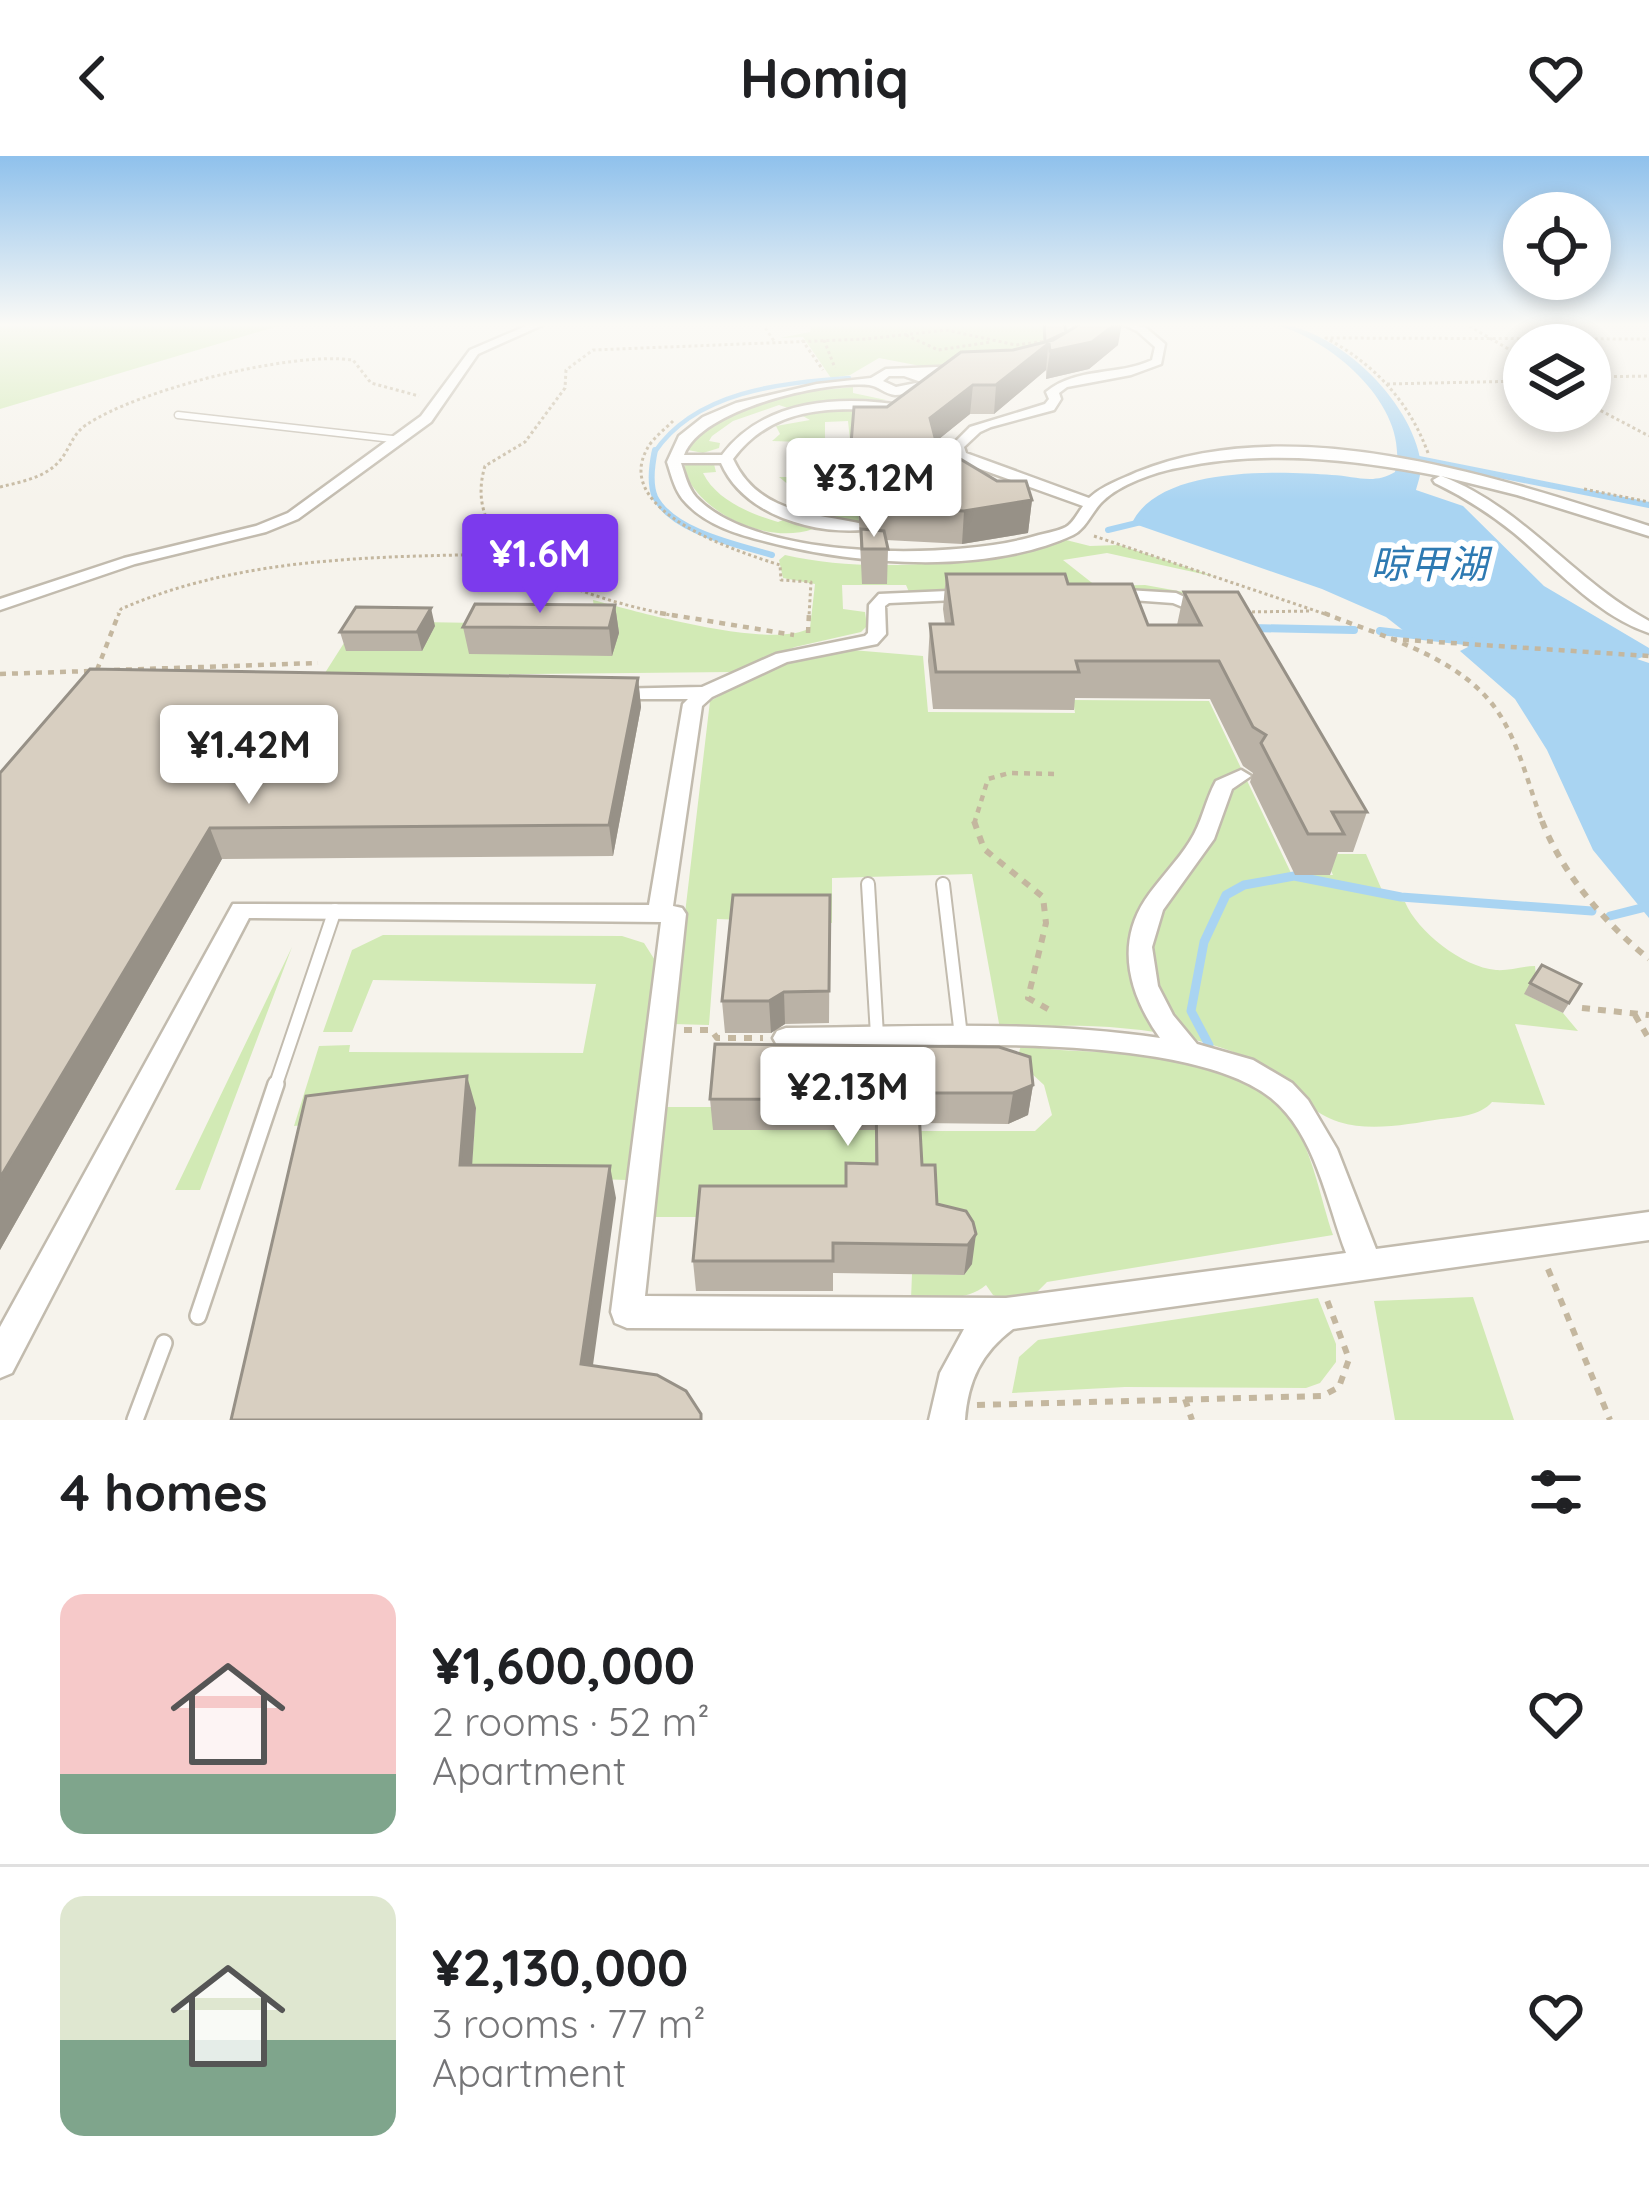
<!DOCTYPE html>
<meta charset="utf-8">
<style>
body{margin:0;font-family:Quicksand,"Noto Sans SC",sans-serif;background:#f2f2f2;color:#202124;height:100vh;display:flex;flex-direction:column;font-size:45px;white-space:nowrap}
*{box-sizing:border-box;margin:0}
p{font-size:39px;color:#757577}
.icon{flex:none;width:66px;height:66px;fill:none;stroke:currentColor;stroke-width:2;stroke-linecap:round;stroke-linejoin:round}
.map{position:relative;height:1264px;overflow:hidden}
.sheet{display:flex;flex-direction:column;background:#fff;flex:1}
.sheet>*{flex:none}
.buttons{position:absolute;left:1503px;top:36px;display:grid;gap:24px}
.buttons a{display:grid;place-items:center;width:108px;height:108px;border-radius:50%;background:#fff;box-shadow:0 6px 18px #0003;font-size:60px}
.price{position:absolute;translate:-50% -102px;padding:0 27px;border-radius:12px;background:#fff;color:#222;font-size:39px;line-height:78px;filter:drop-shadow(0 3px 6px #0008)}
.price::after{content:'';position:absolute;left:50%;top:72px;width:36px;height:27px;margin-left:-18px;background:inherit;clip-path:polygon(0 0,100% 0,50% 100%)}
.price.on{background:#7c3aed;color:#fff}
ul{padding:0;list-style:none}
li{display:flex;align-items:center;gap:36px;height:300px;padding:0 60px}
li+li{border-top:3px solid #e0e0e0}
li span{display:grid;place-items:center;flex:none;width:336px;height:240px;border-radius:24px;color:#555}
li>.icon{margin-inline-start:auto}
span .icon{width:144px;height:144px;fill:#fffc;stroke-width:1}
li b{font-size:51px}
h2{display:flex;justify-content:space-between;align-items:center;height:144px;padding:0 60px;font-size:51px}
header{display:flex;justify-content:space-between;align-items:center;height:156px;padding:0 60px;background:#fff;font-size:54px;font-weight:700}
.map>svg:first-child{display:block}
</style>
<header><svg class="icon" aria-label="back" viewBox="0 0 24 24"><path d="M15 5l-7 7 7 7"/></svg>Homiq<svg class="icon" aria-label="heart" viewBox="0 0 24 24"><path d="M12 20l-8-8c-3-5 5-10 8-4 3-6 11-1 8 4z"/></svg></header>
<div class="map">
<svg width="1649" height="1264" viewBox="0 0 1649 1264">
<rect width="100%" height="100%" fill="#f6f3ec"/>
<path fill="#d2eab5" d="M0 167H288L0 253Z
M812 167H1066L1073 181 1050 200 931 212 879 202 850 219 831 222 803 181 780 182 810 176Z
M853 231V237L886 244 788 252 779 249 733 265 712 280 709 285 720 287 719 292 703 297 688 294C714 242 803 236 853 231Z
M832 252 858 253 853 287H842L850 284 848 265 825 266V284L833 287 772 285 780 278 776 270 810 264 801 259Z
M687 306 714 308 716 316 703 317C716 344 751 358 778 366L788 362 811 369 813 373C767 389 700 358 683 313Z
M779 321H835L827 324 828 347 858 348 859 366 795 354V334Z
M1062 383 1090 390 1119 389 1216 421 1107 397 1063 404 1096 430 1145 429 1195 438 1107 433 909 436 906 429H842L843 453 865 456 867 470 861 476 795 491 732 516 323 520 358 465 596 469 593 444C638 456 772 494 810 472L815 428 783 422 779 404 785 399C874 419 973 407 1062 383Z
M852 494 923 500 928 556 1075 557 1073 544 1209 545 1292 719H1333L1323 698H1366L1385 741 1405 746C1417 775 1462 811 1496 814 1509 815 1522 810 1535 810L1536 819 1525 838 1563 857 1578 875 1515 868 1545 949 1492 946C1480 960 1458 961 1441 963 1409 968 1371 976 1339 966 1299 953 1271 910 1231 895 1160 869 1074 866 1000 873L972 718 832 722V767L717 763 709 869 672 868 710 545C756 520 799 497 852 494Z
M383 779 622 780 644 787 658 809 627 1024 471 1019 476 953 294 970 319 890 350 889 349 896 583 897 596 828 373 824 352 876H323L352 794Z
M292 791 200 1034H175Z
M1021 889C1111 906 1232 877 1293 967 1313 997 1321 1045 1333 1079L1047 1126 1033 1140 1011 1147 993 1139 986 1129C966 1146 936 1142 911 1143L912 1118 964 1119 920 1039 916 975H1035L1052 959 1044 929 1017 904Z
M664 951H715L713 974H876V1036L840 1061H651Z
M1473 1141 1514 1264H1395L1374 1145Z
M1318 1142 1336 1188V1206L1320 1227 1306 1232 1125 1231 1012 1237 1019 1201 1038 1184Z"/>
<path fill="#a9d4f2" d="M1267 167C1332 167 1412 243 1421 307 1422 316 1418 326 1416 334L1463 350 1544 430 1649 492V499L1637 503 1649 507V762L1593 694 1547 594 1515 543 1460 495 1468 491 1463 485 1409 479 1386 461 1322 433 1132 367C1159 310 1278 315 1332 319 1355 320 1374 329 1395 316 1412 250 1327 178 1267 167Z"/>
<g fill="none" stroke-linecap="round" stroke-linejoin="round">
<path stroke="#a9d4f2" stroke-width="4.5" d="M654 297C695 235 781 227 849 222"/>
<path stroke="#a9d4f2" stroke-width="6" d="M655 294C652 308 649 327 655 341 673 376 738 389 772 399
M1409 301 1649 349
M1108 374 1141 366"/>
<path stroke="#a9d4f2" stroke-width="8" d="M1252 472 1354 474
M1380 475 1474 486"/>
<path stroke="#a9d4f2" stroke-width="9" d="M1610 760 1649 750
M1209 889 1191 855 1204 786 1226 739 1244 729 1294 720 1401 741 1592 755"/>
<g stroke="#c2bbae" stroke-width="9">
<path id="lane-far2" d="M178 259 401 284"/>
</g>
<g stroke="#c2bbae" stroke-width="16">
<path id="lane-far1" d="M868 728 877 879
M943 728 961 880
M275 931 335 754"/>
</g>
<g stroke="#c2bbae" stroke-width="20">
<path id="lane" d="M198 1160 276 928
M135 1264 164 1187"/>
</g>
<g stroke="#c2bbae" stroke-width="5">
<path id="street" d="M533 167H547L478 198 431 266 298 363 266 376 135 408 0 454V443L124 402 256 370 288 357 421 260 470 194Z
M1120 167 1145 171 1165 188 1161 208 1131 219 1067 231 1059 237 1061 243 1054 254 991 271 980 276 964 291 966 297 1089 342C1103 329 1120 324 1137 316 1293 253 1497 321 1649 370V380L1517 339 1441 320C1522 350 1574 425 1649 465V477C1596 459 1556 412 1514 377 1489 357 1464 341 1435 327L1433 324 1440 320C1352 303 1266 293 1177 312 1155 316 1119 329 1103 345 1092 355 1087 372 1073 379 987 419 857 409 768 386 739 379 706 369 686 347 675 336 672 321 667 306L679 280 703 261 736 247 817 228 871 222 886 213 963 210 969 214 967 216 927 219 932 222 931 231C921 233 906 239 895 239 885 238 878 230 869 229 823 225 701 253 684 299H722C765 242 842 239 908 250V256L904 257C841 250 774 247 733 303 758 357 812 357 863 368V374C811 378 743 358 721 307H681C685 319 688 332 696 341 757 406 959 404 1039 379 1047 377 1058 375 1066 371 1073 367 1078 357 1083 350L969 309 955 302 950 291 970 271 1045 248 1049 243 1046 236C1076 211 1118 220 1152 204L1155 191 1137 175ZM889 220H904L921 226 896 231 883 225Z
M1110 433 1176 437 1216 456 1207 461 1173 447 1104 442 1102 438Z
M971 434 979 439 977 443 889 447 885 450 886 478 877 488 787 506 712 541 702 550 673 750 682 752 686 758 645 1140 1006 1142 1346 1097C1327 1047 1315 977 1271 942 1181 871 902 891 786 892L777 889 773 882 777 875 786 872C911 871 1036 864 1160 882 1130 840 1115 790 1145 744 1159 723 1177 706 1190 685 1202 667 1205 645 1216 625L1241 614 1251 620 1232 633 1214 683 1163 754 1152 791 1158 830 1173 859 1197 888 1253 904 1292 927 1308 944 1337 993 1376 1093 1649 1056V1084L1013 1173C981 1197 968 1225 965 1264H929L940 1217 964 1173 627 1172 615 1167 611 1156 661 766 249 762 12 1217 0 1222V1171L233 748 649 749 683 548 688 543H615L608 541 606 537 608 533 702 531 776 498 865 480 868 477 869 449 879 438Z"/>
</g>
<path stroke="#c4b79f" stroke-width="3" stroke-dasharray="3 3" stroke-linecap="butt" d="M762 167 774 185
M1464 167 1524 202
M906 179 938 194 991 186
M802 184 823 214
M824 184 835 212
M1590 221 1649 220
M1387 228 1524 225
M1590 249 1649 280
M673 265C665 273 652 283 647 293 612 356 739 396 780 409L781 424 811 426 809 460
M1428 297C1409 245 1374 208 1326 182L1649 183
M0 331C24 325 50 321 64 299 71 288 75 276 86 269 137 234 292 195 353 204L371 227 419 240
M1584 333 1649 346
M1094 380 1331 460
M1246 456 1312 455
M118 460 121 453C242 400 375 401 504 398
M675 460C604 446 455 409 485 310L525 286 565 232 566 214 593 194 866 183 946 174 1016 189 1046 185"/>
<path stroke="#c4b79f" stroke-width="4.5" stroke-dasharray="6 6" stroke-linecap="butt" d="M660 457 794 479
M1324 457C1385 482 1468 502 1503 564 1521 595 1530 634 1543 668
M808 477 809 457
M1391 483 1649 500
M97 514 119 457
M114 514 318 507
M0 518 90 515
M974 668 988 623 1009 617 1058 618"/>
<path stroke="#c4b79f" stroke-width="6" stroke-dasharray="8 8" stroke-linecap="butt" d="M974 665 984 693 1043 741 1046 767 1028 842 1055 857
M1542 665C1563 719 1605 767 1649 803
M1582 852 1649 859
M1635 859 1649 883
M684 874H711L717 882H763
M1548 1113 1610 1264
M1185 1243 1192 1264
M977 1249 1322 1240 1339 1231 1349 1203 1327 1144"/>
<use href="#lane-far2" stroke="#fff" stroke-width="6"/>
<use href="#lane-far1" stroke="#fff" stroke-width="12"/>
<use href="#lane" stroke="#fff" stroke-width="15"/>
<use href="#street" fill="#fff" fill-rule="evenodd"/>
</g>
<path fill="#bab2a6" d="M1044 167 1066 176 1118 189 1089 213 1046 223V214L994 258H970L936 285 937 289 1032 344 1028 377 962 388 886 384 888 393 887 428H862L857 322 851 319V288L887 251 1013 194 1044 186Z
M946 418 1068 428 1148 469H1177L1184 436 1367 656 1353 696H1338L1330 719H1295L1250 626 1253 617 1243 610 1210 543 1075 542 1074 554 933 553 928 505 930 468H945L943 453Z
M615 449 619 477 612 500 469 498 463 471Z
M435 470 422 495H346L340 476Z
M638 522 641 551 613 700 222 703 0 1094V617Z
M830 739 829 867 785 868 771 877H725L722 845Z
M1530 827 1581 828 1563 857 1524 838Z
M1033 929 1028 959 1008 968 920 967 922 1009 937 1048 966 1055 972 1108 964 1119 833 1117V1135H696L693 1105 845 1030 875 1008V974H713L710 943Z"/>
<path fill="#979187" d="M1117 167H1122L1118 189 1089 213 1046 223 1050 195Z
M1065 183 1048 192 1046 214 994 258 996 229 1046 188Z
M973 229 970 258 928 292 930 262Z
M1032 344 1028 377 962 388 964 355Z
M615 449 619 477 612 500 609 472Z
M431 452 435 470 422 495 417 476Z
M638 522 641 551 613 700 609 669Z
M210 672 222 703 0 1094V1022Z
M784 836 785 868 771 877 769 845Z
M467 920 476 952 470 1041 460 1009Z
M1033 929 1028 959 1008 968 1013 937Z
M610 1010 616 1042 589 1238 581 1208Z
M976 1078 972 1108 964 1119 968 1089Z"/>
<path fill="#d8cfc1" stroke="#979187" stroke-width="3" d="M1044 167H1064L1066 176 1045 186Z
M1082 167H1117L1092 186 1050 195 1049 187 996 229H973L930 262 937 289 997 325H1026L1032 344 964 355 879 351 880 356H861L860 345 867 344 868 335 860 330 858 290 851 288 854 251H887L961 196 1013 194 1053 184Z
M861 373 884 375 888 393H862Z
M946 418H1065L1068 428H1132L1148 469H1201L1184 436H1238L1367 656H1332L1344 678H1308L1261 587 1266 579 1253 571 1219 505H1076L1079 516H936L930 468H953Z
M475 448 615 449 609 472 463 471Z
M356 451 431 452 417 476H340Z
M90 513 638 522 609 669 210 672 0 1022V617Z
M733 739H830L829 835 784 836 769 845H722Z
M1542 809 1581 828 1569 847 1530 827Z
M715 888 999 891 1030 901 1033 929 1013 937H918L922 1009H935L937 1048 966 1055 973 1066 976 1078 968 1089 833 1087V1105H693L700 1030H846V1007L877 1008 876 944 710 943Z
M467 920 460 1009 610 1010 581 1208 657 1219 686 1235 701 1258V1264H231L306 940Z"/>
<linearGradient id="sky" x2="0" y2="1"><stop stop-color="#8fc1ec"/><stop offset="0.49" stop-color="#fbfaf6"/><stop offset="1" stop-color="#fbfaf6" stop-opacity="0"/></linearGradient>
<rect width="1649" height="344" fill="url(#sky)"/>
<g text-anchor="middle" stroke-width="12" stroke-linejoin="round" paint-order="stroke">
<g font-size="39" font-style="italic" fill="#2e7ab2" stroke="#fff">
<text x="1429" y="422">晾甲湖</text>
</g>
</g>
</svg>
<div class="buttons">
<a><svg class="icon" aria-label="locate" viewBox="0 0 24 24"><circle cx="12" cy="12" r="6"/><path d="M12 2v4M12 18v4M2 12h4M18 12h4"/></svg></a>
<a><svg class="icon" aria-label="layers" viewBox="0 0 24 24"><path d="M12 4l9 5-9 5-9-5zM3 14l9 5 9-5"/></svg></a>
</div>
<b class="price" style="left:874px;top:384px">¥3.12M</b>
<b class="price on" style="left:540px;top:460px">¥1.6M</b>
<b class="price" style="left:249px;top:651px">¥1.42M</b>
<b class="price" style="left:848px;top:993px">¥2.13M</b>
</div>
<section class="sheet">
<h2>4 homes<svg class="icon" aria-label="filters" viewBox="0 0 24 24"><path d="M4 7h16M4 17h16"/><circle cx="9" cy="7" r="2"/><circle cx="15" cy="17" r="2"/></svg></h2>
<ul>
<li><span style="background:linear-gradient(#f6c9c9 75%,#7fa58c 0)"><svg class="icon" aria-label="home" viewBox="0 0 24 24"><path d="M3 11l9-7 9 7M6 9v11h12V9"/></svg></span><div><b>¥1,600,000</b><p>2 rooms · 52 m²</p><p>Apartment</p></div><svg class="icon" aria-label="heart" viewBox="0 0 24 24"><path d="M12 20l-8-8c-3-5 5-10 8-4 3-6 11-1 8 4z"/></svg></li>
<li><span style="background:linear-gradient(#dfe7d0 60%,#7fa58c 0)"><svg class="icon" aria-label="home" viewBox="0 0 24 24"><path d="M3 11l9-7 9 7M6 9v11h12V9"/></svg></span><div><b>¥2,130,000</b><p>3 rooms · 77 m²</p><p>Apartment</p></div><svg class="icon" aria-label="heart" viewBox="0 0 24 24"><path d="M12 20l-8-8c-3-5 5-10 8-4 3-6 11-1 8 4z"/></svg></li>
</ul>
</section>
